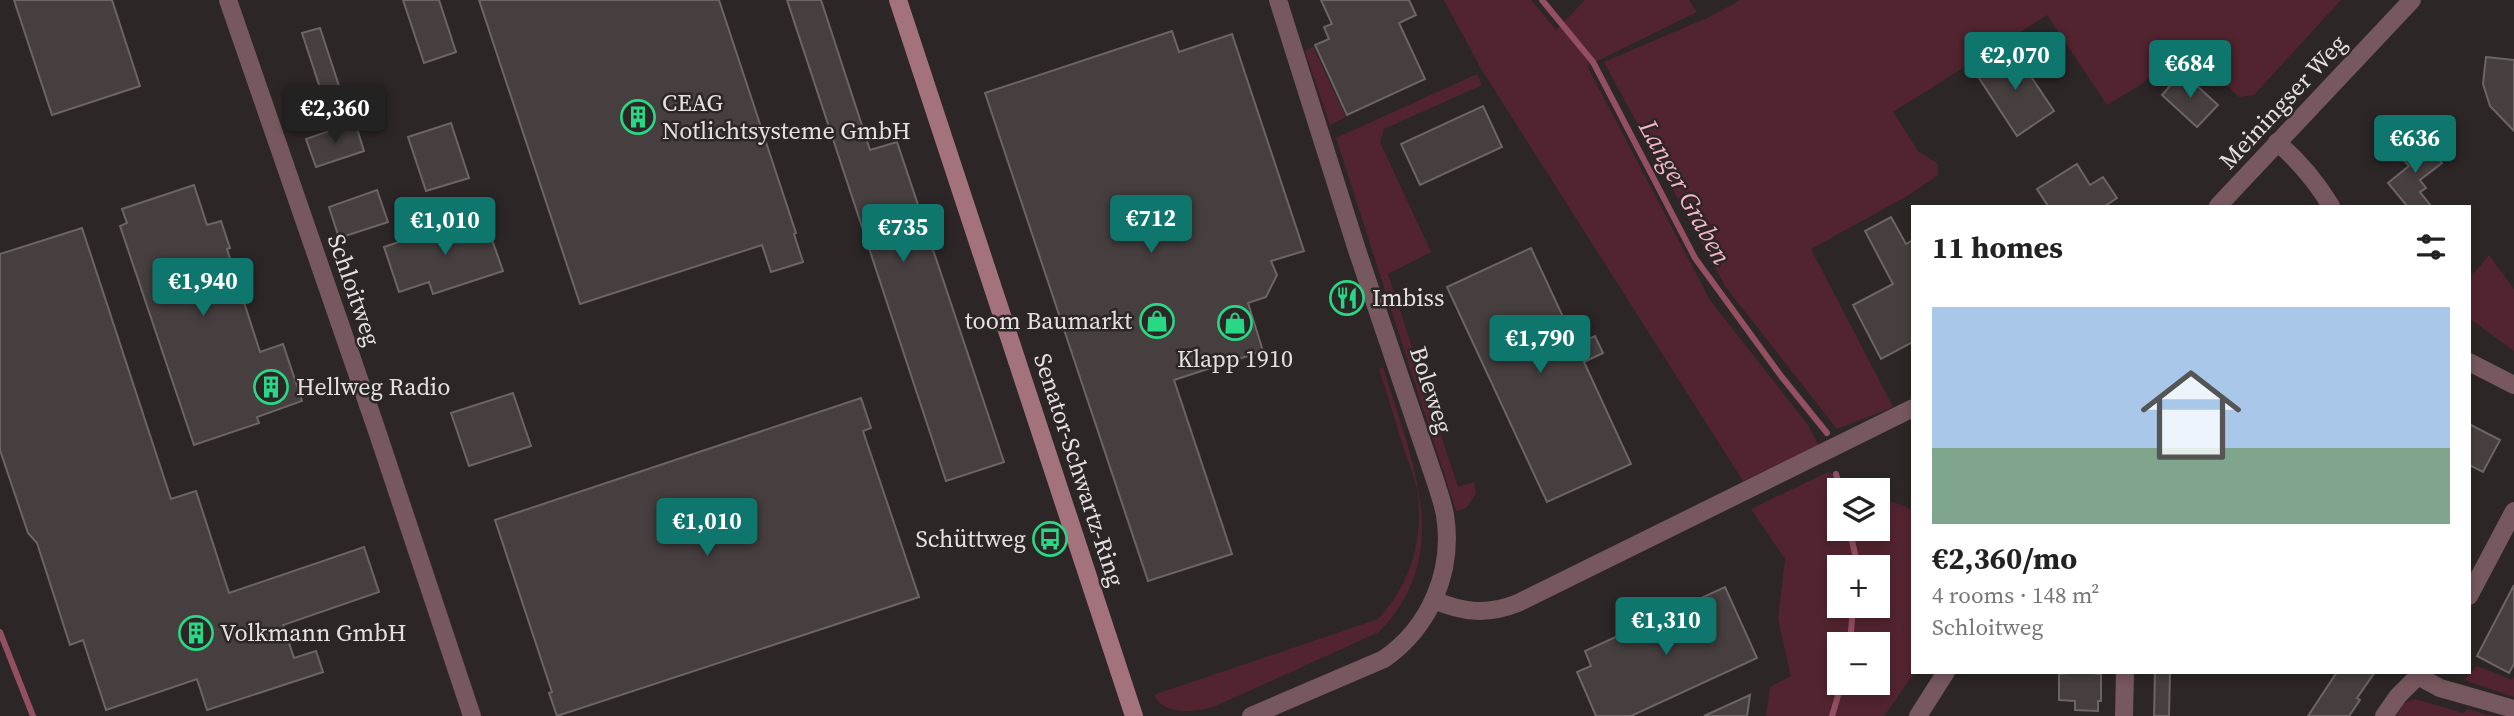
<!DOCTYPE html>
<meta charset="utf-8">
<style>
body{margin:0;font-family:"Source Serif 4",serif;background:#f2f2f2;color:#222;height:100vh;display:flex;flex-direction:column;font-size:26px;white-space:nowrap}
*{box-sizing:border-box;margin:0}
p{font-size:23px;color:#767676}
.icon{flex:none;width:38px;height:38px;fill:none;stroke:currentColor;stroke-width:2;stroke-linecap:round;stroke-linejoin:round}
.map{position:relative;flex:1;overflow:hidden}
.drawer{position:absolute;left:1911px;top:205px;width:560px;height:469px;display:flex;flex-direction:column;background:#fff;border-radius:0px;box-shadow:0 4px 10px #0003}
.drawer>*{flex:none}
.tools{position:absolute;left:1827px;top:478px;display:grid;gap:14px}
.tools a{display:grid;place-items:center;width:63px;height:63px;border-radius:0px;background:#fff;box-shadow:0 4px 10px #0003;font-size:35px}
.price{position:absolute;translate:-50% -60px;padding:0 16px;border-radius:7px;background:#0f766e;color:#fff;font-size:23px;line-height:46px;filter:drop-shadow(0 2px 4px #0008)}
.price::after{content:'';position:absolute;left:50%;top:42px;width:21px;height:16px;margin-left:-10px;background:inherit;clip-path:polygon(0 0,100% 0,50% 100%)}
.price.active{background:#222;color:#fff}
ul{padding:0;list-style:none}
li{display:grid;align-content:center;gap:14px;height:371px;padding:0 21px}
li+li{border-top:2px solid #e0e0e0}
li span{display:grid;place-items:center;height:217px;border-radius:0px;color:#555}
li>.icon{margin-inline-start:auto}
span .icon{width:126px;height:126px;fill:#fffc;stroke-width:1}
li b{font-size:30px}
h2{display:flex;justify-content:space-between;align-items:center;height:84px;padding:0 21px;font-size:30px}
.map>svg:first-child{display:block}
</style>
<div class="map">
<svg width="2514" height="716" viewBox="0 0 2514 716">
<rect width="100%" height="100%" fill="#2d2627"/>
<path fill="#522430" fill-rule="evenodd" d="M1444 0H1531L1556 30 1585 0H1689L1697 12 1587 66 1710 300 1808 425 1819 446 1743 481 1480 67Z
M1741 0H2341L2254 95 2239 97 2182 42 2142 84 2107 105 2047 15 1893 112 1918 151 1938 164V175L1909 195 1811 249 1893 407 1837 429 1725 286 1604 62 1707 18Z
M1313 47 1346 117 1330 125 1305 51Z
M1477 74 1482 85 1384 129 1380 142 1431 252 1388 274 1458 487 1474 482 1476 494 1466 508 1456 511 1336 138Z
M2489 255 2514 289V351L2469 318V279Z
M1383 367C1410 457 1457 553 1379 632L1218 705C1197 713 1164 716 1154 695L1378 619C1410 585 1423 542 1418 494 1416 480 1409 465 1405 452 1396 424 1388 396 1379 369Z
M1828 472 1863 490H1839V528H1878V496L1913 510V672H1915L1884 716H1766L1770 687 1791 676 1778 619 1785 559 1751 509ZM1878 567V606H1839V567ZM1878 644V682H1839V644Z
M2477 666 2512 680 2514 676V697L2464 680Z
M2415 699 2463 713 2468 709 2492 716H2396L2404 703Z"/>
<g fill="none" stroke-linecap="round" stroke-linejoin="round">
<path stroke="#945060" stroke-width="6" d="M1542 0 1593 62 1695 258 1781 376 1827 433
M1836 474 1840 490
M1849 528 1856 558V567
M0 632 33 716
M1850 644 1853 606
M1832 716 1842 682"/>
</g>
<path fill="#463e3f" stroke="#6c6465" stroke-width="2" d="M14 0H112L140 86 52 115Z
M403 0H439L456 52 424 63Z
M479 0H719L796 233 794 234 803 262 771 272 762 245 580 304Z
M787 0H821L870 150 897 142 1004 462 946 481Z
M1321 0H1409L1416 15 1399 23 1425 79 1347 115 1315 45 1329 39 1324 27 1332 24Z
M320 28 341 92 323 97 302 33Z
M1172 31 1179 52 1232 34 1304 251 1271 261 1277 275 1266 297 1248 303 1263 351 1174 380 1232 554 1148 581 985 93Z
M2012 48 2054 111 2017 136 1975 72Z
M2486 57 2514 60V131L2490 106 2483 84Z
M2182 72 2218 105 2197 127 2162 95Z
M1483 106 1502 147 1420 185 1401 144Z
M355 122 364 151 316 167 306 139Z
M451 123 469 178 426 191 408 137Z
M2423 140 2442 163 2420 180 2426 188 2420 192 2431 206H2407L2388 183 2409 166 2401 157Z
M2077 164 2090 185 2103 177 2117 198 2105 206H2048L2037 189Z
M194 185 207 225 221 221 230 248 227 249 260 352 283 344 302 401 257 417 259 423 194 445 120 226 127 223 122 209Z
M377 190 388 222 339 238 329 207Z
M483 214 503 271 433 294 429 282 399 292 384 247Z
M1891 217 1906 244 1913 240V342L1881 359 1853 305 1893 284 1865 231Z
M82 228 171 499 196 491 229 593 364 547 379 592 283 625 294 658 316 651 323 672 207 710 197 679 106 710 83 640 70 645 37 543 28 533 0 450V254Z
M1531 248 1576 345 1595 336 1603 353 1584 362 1631 464 1547 502 1447 287Z
M513 393 531 446 469 466 451 413Z
M861 398 871 428 863 431 919 597 557 716 549 693 552 692 495 520Z
M2469 424 2500 440 2483 472 2469 465Z
M2514 585V664L2509 673 2477 656Z
M1725 587 1757 658 1631 716H1596L1577 672 1591 666 1585 651Z
M2078 672 2101 674V701H2098V711L2075 710V701L2059 700V674Z
M2155 672H2170L2169 716H2154Z
M2337 672H2375L2357 698 2360 700 2349 716H2308Z
M1750 695 1747 716H1704Z"/>
<g fill="none" stroke-linecap="round" stroke-linejoin="round">
<path stroke="#77585e" stroke-width="18" d="M228 0 376 428 472 716
M2277 142C2299 161 2316 181 2331 206
M2218 206 2412 0
M2469 362 2514 385
M2469 596 2514 511
M1434 600C1464 613 1488 615 1518 603L1913 408
M2418 676 2440 688 2514 709
M1251 716 1384 659C1430 627 1454 571 1445 515 1443 504 1439 493 1436 483L1357 250 1278 0
M1918 716 1946 672
M2124 716 2125 672
M2384 716 2398 696 2422 672"/>
<path stroke="#a3727c" stroke-width="18" d="M898 0 1134 716"/>
</g>
<defs>
<g id="building-ring" transform="scale(1.75)"><circle r="9.5" fill="#2d2627" stroke="#29d885" stroke-width="1.5"/><path d="M-4-6H4V6H1V3H-1V6H-4ZM-2.5-4.3h1.7v1.8h-1.7ZM.8-4.3h1.7v1.8H.8ZM-2.5-1h1.7V.8h-1.7ZM.8-1h1.7V.8H.8Z" fill="#29d885"/></g>
<g id="restaurant-ring" transform="scale(1.75)"><circle r="9.5" fill="#2d2627" stroke="#29d885" stroke-width="1.5"/><path d="M-5-6h1v4h1v-4h1v4h1v-4h1v5L-1.5 .5V6h-2V.5L-5-1ZM5-6V6H3V1.5H1.5Q1.5-4 5-6Z" fill="#29d885"/></g>
<g id="shop-ring" transform="scale(1.75)"><circle r="9.5" fill="#2d2627" stroke="#29d885" stroke-width="1.5"/><path d="M-5-2.5h2.3a2.7 3.5 0 0 1 5.4 0H5L5.5 6h-11ZM-1.5-2.5h3a1.5 2.3 0 0 0-3 0Z" fill="#29d885"/></g>
<g id="bus-ring" transform="scale(1.75)"><circle r="9.5" fill="#2d2627" stroke="#29d885" stroke-width="1.5"/><path d="M-5-6H5V4H4V6H2V4H-2V6H-4V4H-5ZM-3.5-4V0h7V-4ZM-3.5 1.2v1.5H-2V1.2ZM2 1.2v1.5H3.5V1.2Z" fill="#29d885"/></g>
</defs>
<g fill-rule="evenodd">
<use href="#building-ring" x="638" y="117"/>
<use href="#restaurant-ring" x="1347" y="298"/>
<use href="#shop-ring" x="1157" y="321"/>
<use href="#shop-ring" x="1235" y="323"/>
<use href="#building-ring" x="271" y="387"/>
<use href="#bus-ring" x="1050" y="539"/>
<use href="#building-ring" x="196" y="633"/>
</g>
<g text-anchor="middle" stroke-width="5" stroke-linejoin="round" paint-order="stroke">
<g font-size="24" fill="#e5e0e1" stroke="#2d2627">
<text transform="translate(2283 102) rotate(-47)" y="8">Meiningser Weg</text>
<text transform="translate(354 290) rotate(71)" y="8">Schloitweg</text>
<text transform="translate(1431 390) rotate(72)" y="8">Boleweg</text>
<text transform="translate(1079 470) rotate(72)" y="8">Senator-Schwartz-Ring</text>
</g>
<g font-size="24" fill="#e5e0e1" stroke="#2d2627" text-anchor="start">
<text x="662" y="111">CEAG<tspan x="662" dy="28">Notlichtsysteme GmbH</tspan></text>
<text x="1372" y="306">Imbiss</text>
<text x="1132" y="329" text-anchor="end">toom Baumarkt</text>
<text x="1235" y="367" text-anchor="middle">Klapp 1910</text>
<text x="296" y="395">Hellweg Radio</text>
<text x="1026" y="547" text-anchor="end">Schüttweg</text>
<text x="220" y="641">Volkmann GmbH</text>
</g>
<g font-size="26" font-style="italic" fill="#f5b6c2" stroke="#2d2627">
<text transform="translate(1685 192) rotate(61)" y="9">Langer Graben</text>
</g>
</g>
</svg>
<div class="tools">
<a><svg class="icon" aria-label="layers" viewBox="0 0 24 24"><path d="M12 4l9 5-9 5-9-5zM3 14l9 5 9-5"/></svg></a>
<a>+</a>
<a>−</a>
</div>
<b class="price" style="left:2015px;top:92px">€2,070</b>
<b class="price" style="left:2190px;top:100px">€684</b>
<b class="price active" style="left:335px;top:145px">€2,360</b>
<b class="price" style="left:2415px;top:175px">€636</b>
<b class="price" style="left:1151px;top:255px">€712</b>
<b class="price" style="left:445px;top:257px">€1,010</b>
<b class="price" style="left:903px;top:264px">€735</b>
<b class="price" style="left:203px;top:318px">€1,940</b>
<b class="price" style="left:1540px;top:375px">€1,790</b>
<b class="price" style="left:707px;top:558px">€1,010</b>
<b class="price" style="left:1666px;top:657px">€1,310</b>
<section class="drawer">
<h2>11 homes<svg class="icon" aria-label="filters" viewBox="0 0 24 24"><path d="M4 7h16M4 17h16"/><circle cx="9" cy="7" r="2"/><circle cx="15" cy="17" r="2"/></svg></h2>
<ul>
<li><span style="background:linear-gradient(#a9c7e8 65%,#7fa58c 0)"><svg class="icon" aria-label="home" viewBox="0 0 24 24"><path d="M3 11l9-7 9 7M6 9v11h12V9"/></svg></span><div><b>€2,360/mo</b><p>4 rooms · 148 m²</p><p>Schloitweg</p></div></li>
</ul>
</section>
</div>
